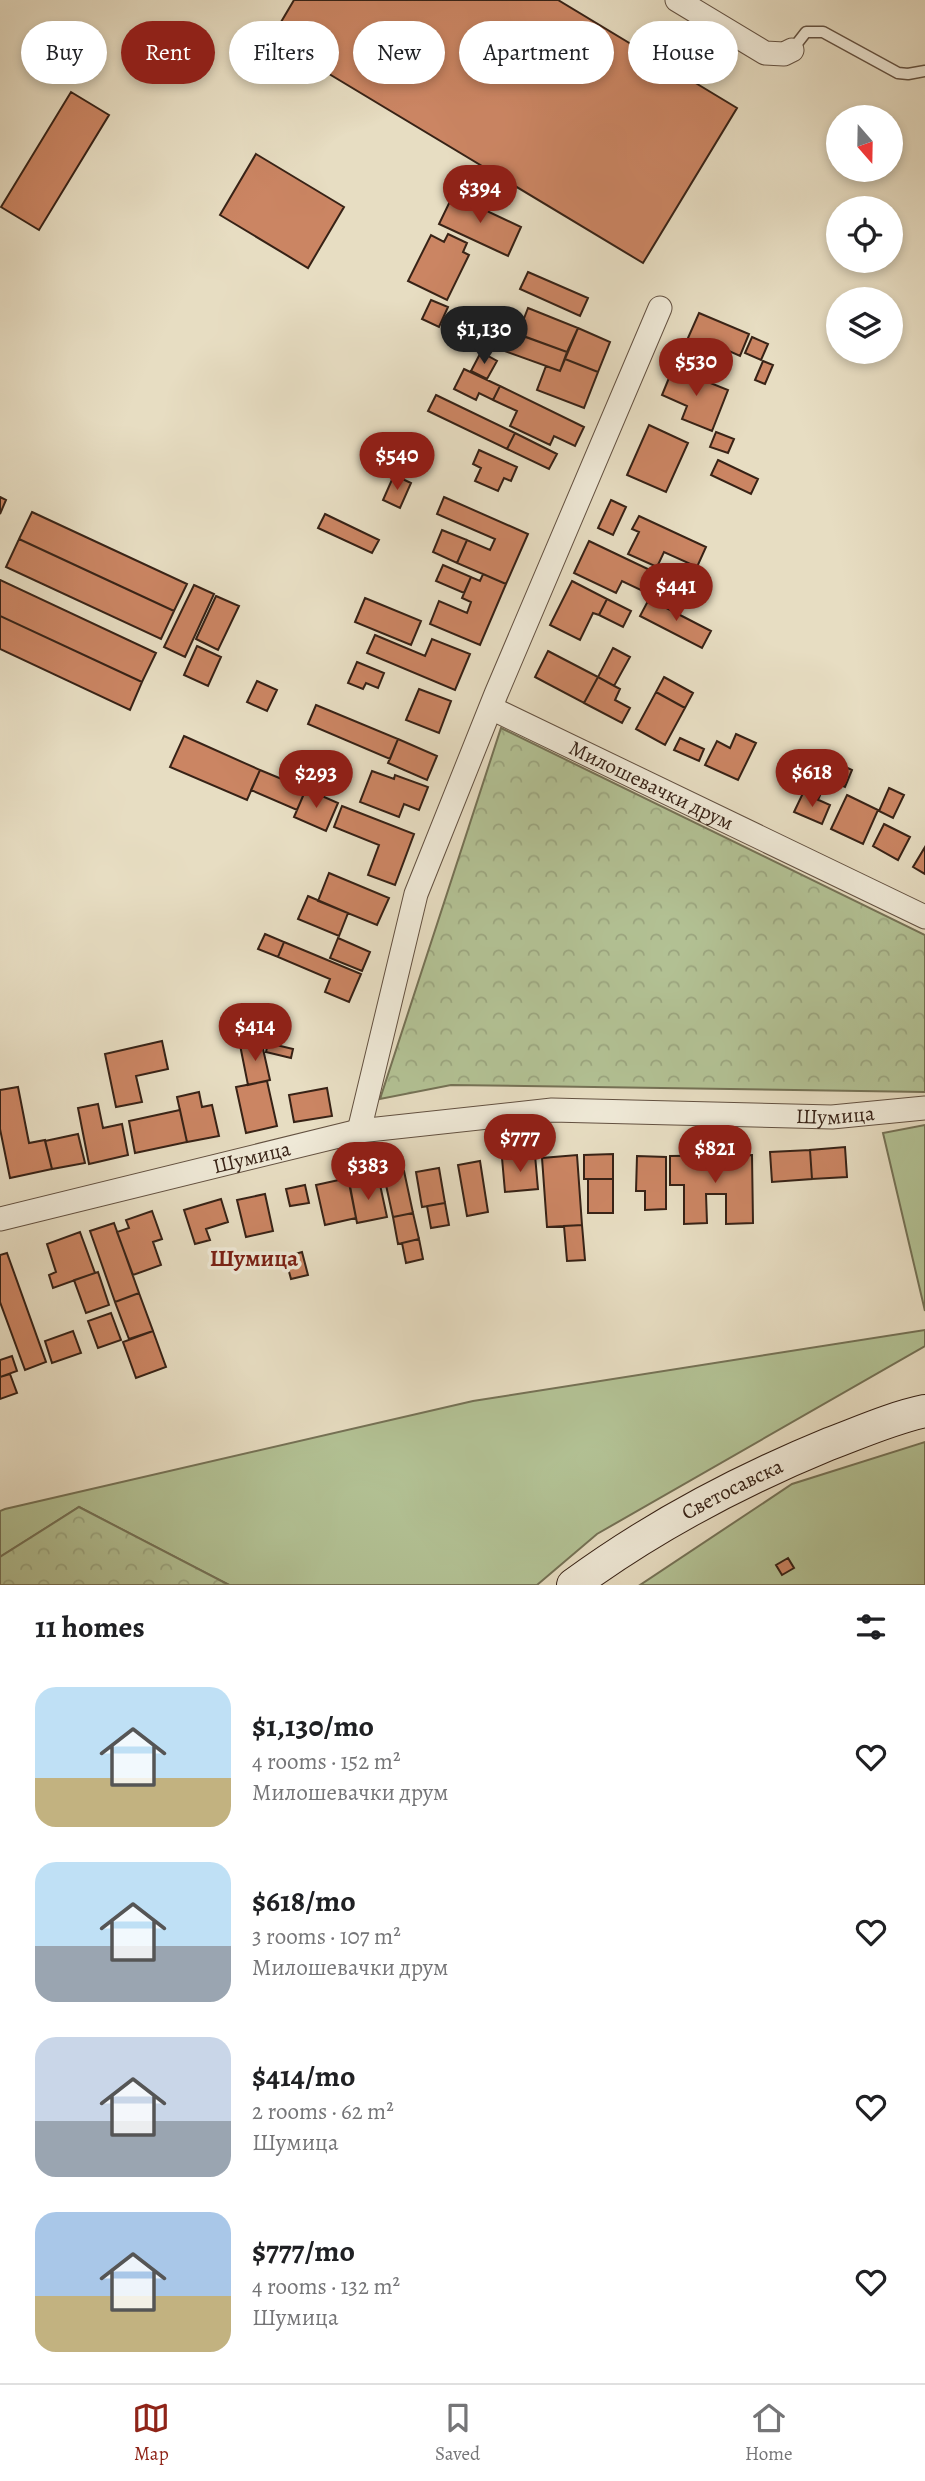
<!DOCTYPE html>
<meta charset="utf-8">
<style>
body{margin:0;font-family:Alegreya,serif;background:#f2f2f2;color:#202124;height:100vh;display:flex;flex-direction:column;font-size:26px;white-space:nowrap}
*{box-sizing:border-box;margin:0}
p{font-size:23px;color:#757577}
.icon{flex:none;width:38px;height:38px;fill:none;stroke:currentColor;stroke-width:2;stroke-linecap:round;stroke-linejoin:round}
.map{position:relative;height:1585px;overflow:hidden}
.side{display:flex;flex-direction:column;background:#fff;flex:1}
.side>*{flex:none}
.top-card{position:absolute;left:21px;top:21px;width:884px;height:63px;display:flex;gap:14px}
.needle{width:46px;rotate:160deg}
.buttons{position:absolute;left:826px;top:105px;display:grid;gap:14px}
.buttons a{display:grid;place-items:center;width:77px;height:77px;border-radius:50%;background:#fff;box-shadow:0 4px 10px #0003;font-size:35px}
.price{position:absolute;translate:-50% -60px;padding:0 16px;border-radius:24px;background:#8f2418;color:#fff;font-size:23px;line-height:46px;filter:drop-shadow(0 2px 4px #0008)}
.price::after{content:'';position:absolute;left:50%;top:42px;width:21px;height:16px;margin-left:-10px;background:inherit;clip-path:polygon(0 0,100% 0,50% 100%)}
.price.on{background:#222;color:#fff}
ul{padding:0;list-style:none}
li{display:flex;align-items:center;gap:21px;height:175px;padding:0 35px}
li span{display:grid;place-items:center;flex:none;width:196px;height:140px;border-radius:21px;color:#555}
li>.icon{margin-inline-start:auto}
span .icon{width:84px;height:84px;fill:#fffc;stroke-width:1}
li b{font-size:30px}
h2{display:flex;justify-content:space-between;align-items:center;height:84px;padding:0 35px;font-size:30px}
.chip{padding:0 24px;border-radius:32px;background:#fff;box-shadow:0 4px 10px #0003;font-size:24px;line-height:63px}
.chip.on{background:#8f2418;color:#fff}
.tabs{display:flex;justify-content:space-around;align-items:center;height:98px;border-top:2px solid #e0e0e0;background:#fff;font-size:19px;color:#757577}
.tabs a{display:grid;justify-items:center;gap:4px}
.tabs .on{color:#8f2418}
.map>svg:first-child{display:block}
</style>
<div class="map">
<svg width="925" height="1585" viewBox="0 0 925 1585">
<defs>
<pattern id="forest-crowns" width="20" height="18" patternUnits="userSpaceOnUse" patternTransform="scale(1.75)"><rect width="20" height="18" fill="#b3c295"/><path d="M2 6a3 3 0 1 1 6 0M12 15a3 3 0 1 1 6 0" fill="none" stroke="#9ba680"/></pattern>
</defs>
<rect width="100%" height="100%" fill="#e7ddc2"/>
<filter id="stains"><feTurbulence type="fractalNoise" baseFrequency=".00286" numOctaves="4"/><feColorMatrix values="0 0 0 0 .2 0 0 0 0 .09 0 0 0 0 .02 0 0 0 .5 -.17"/></filter>
<radialGradient id="worn" r=".72"><stop offset=".6" stop-color="#630" stop-opacity="0"/><stop offset="1" stop-color="#630" stop-opacity=".3"/></radialGradient>
<path fill="#b3c295" stroke="#757256" stroke-width="2" d="M925 1125V1311L883 1133Z
M925 1330V1346L597 1534 537 1585H229L79 1507 0 1557V1511L5 1509 473 1401Z
M925 1442V1585H640L792 1484Z"/>
<path fill="url(#forest-crowns)" stroke="#757256" stroke-width="2" d="M501 728 925 935V1092L451 1085 380 1099Z
M79 1507 229 1585H0V1557Z"/>
<path fill="#cb8563" stroke="#372216" stroke-width="2" d="M294 0H558L737 108 643 263 271 39Z
M71 92 109 115 39 230 1 207Z
M256 154 344 207 308 268 220 215Z
M453 195 521 227 508 256 439 224Z
M448 234 467 243 463 252 469 255 447 300 408 281 431 235 444 242Z
M528 272 588 298 580 316 520 289Z
M431 300 448 307 439 327 422 319Z
M528 308 578 328 567 352 518 334Z
M699 313 749 334 740 356 718 346 713 359 684 347Z
M477 319 495 326 489 341 471 332Z
M495 326 567 352 560 371 488 345Z
M578 328 610 342 598 372 565 359Z
M752 337 768 344 761 360 745 353Z
M481 352 497 361 487 379 471 371Z
M565 359 598 372 584 408 537 390 546 366 560 371Z
M763 361 773 365 765 384 755 380Z
M673 368 728 390 712 431 682 419 687 406 662 395Z
M464 369 500 386 493 400 479 393 476 400 454 389Z
M500 386 584 427 575 446 554 436 550 445 510 426 517 411 493 400Z
M436 395 515 433 507 449 428 411Z
M649 425 688 443 666 492 627 475Z
M716 432 734 439 728 453 710 447Z
M515 433 557 454 549 469 507 449Z
M479 450 517 467 511 481 504 478 498 491 475 481 481 468 473 464Z
M718 460 758 479 751 494 711 475Z
M394 475 411 483 400 508 383 500Z
M0 497 6 500 0 514Z
M444 497 528 534 506 584 457 563 467 540 490 550 495 539 437 514Z
M611 500 626 507 613 535 598 528Z
M32 512 187 584 174 611 19 539Z
M325 514 379 540 372 553 318 528Z
M639 516 706 547 697 567 664 552 657 567 628 554 639 532 632 529Z
M442 530 467 540 457 563 433 552Z
M19 539 174 611 161 639 6 567Z
M589 541 673 581 664 601 622 581 616 593 574 573Z
M443 565 471 577 464 593 436 581Z
M483 574 506 584 480 645 430 624 439 601 467 613 471 602 462 598 471 577 480 581Z
M0 580 156 653 142 682 0 616Z
M572 581 607 599 599 615 593 613 580 640 550 625Z
M194 585 214 594 185 657 164 647Z
M216 596 239 606 218 650 196 639Z
M365 598 421 621 411 645 355 622Z
M607 599 631 611 623 627 599 615Z
M649 599 711 631 702 648 640 616Z
M0 616 142 682 130 710 0 649Z
M375 635 425 656 432 639 470 654 455 690 367 653Z
M197 646 221 657 208 686 184 675Z
M613 648 630 657 614 686 598 677Z
M548 651 598 677 584 703 535 677Z
M357 662 384 673 378 688 366 683 363 689 348 683Z
M598 677 620 689 615 700 630 708 622 723 584 703Z
M664 677 693 693 685 708 656 692Z
M257 681 277 690 267 711 247 702Z
M419 689 451 701 439 733 406 720Z
M656 692 685 708 665 745 636 729Z
M316 705 398 739 390 759 308 724Z
M736 734 756 743 738 780 705 765 717 741 730 748Z
M184 736 260 770 247 800 170 767Z
M680 738 704 749 699 761 674 750Z
M398 739 437 756 427 780 388 763Z
M820 755 852 770 845 787 827 779 818 800 803 793Z
M260 770 306 789 297 810 251 790Z
M372 771 394 779 395 775 428 787 419 810 404 804 399 817 360 802Z
M889 788 904 795 893 818 879 811Z
M306 789 338 803 326 831 294 817Z
M803 793 830 805 822 824 794 812Z
M847 795 878 810 863 844 831 829Z
M342 806 414 834 395 885 368 875 379 845 334 827Z
M884 824 910 837 898 860 873 846Z
M925 847V874L913 867Z
M329 873 389 898 377 925 318 901Z
M308 896 348 913 339 936 298 919Z
M265 934 284 942 278 957 258 949Z
M338 938 370 952 362 971 330 958Z
M284 942 361 974 349 1002 325 992 330 979 278 957Z
M261 1040 270 1080 248 1085 240 1045Z
M162 1041 168 1069 136 1076 142 1102 116 1107 105 1054Z
M268 1043 293 1049 291 1058 266 1052Z
M267 1081 277 1126 246 1133 236 1087Z
M18 1087 29 1143 45 1140 52 1169 10 1178 0 1129V1090Z
M327 1088 332 1116 294 1122 289 1095Z
M199 1092 202 1107 212 1105 219 1136 187 1142 177 1097Z
M98 1104 103 1128 122 1124 128 1155 89 1164 78 1108Z
M180 1110 187 1142 135 1153 129 1121Z
M78 1134 85 1163 52 1169 45 1141Z
M845 1147 847 1177 812 1179 810 1150Z
M810 1150 812 1179 772 1182 770 1152Z
M613 1154V1179H584V1155Z
M535 1155 538 1189 505 1192 502 1158Z
M577 1155 582 1225 547 1227 542 1158Z
M752 1155 753 1223 726 1224V1194H706L707 1223 684 1224V1185H670V1156Z
M637 1156 666 1157V1209L645 1210V1191H636Z
M480 1161 488 1212 467 1216 458 1165Z
M439 1168 445 1203 422 1207 416 1172Z
M404 1171 413 1213 393 1217 384 1176Z
M348 1178 356 1218 325 1225 316 1185Z
M588 1179H613V1213H588Z
M379 1180 387 1217 357 1223 350 1186Z
M305 1185 309 1203 290 1206 286 1189Z
M265 1194 273 1231 246 1237 237 1200Z
M221 1199 228 1222 206 1229 210 1240 195 1244 184 1210Z
M445 1203 449 1225 431 1228 427 1206Z
M152 1211 162 1239 153 1242 161 1265 133 1275 117 1232 129 1228 126 1220Z
M413 1213 419 1239 398 1244 393 1217Z
M114 1223 139 1293 115 1302 90 1231Z
M582 1225 585 1260 567 1261 564 1226Z
M80 1232 95 1273 53 1288 49 1275 56 1272 47 1244Z
M419 1239 423 1259 406 1263 402 1243Z
M302 1252 308 1275 291 1279 285 1257Z
M7 1253 46 1362 25 1370 0 1302V1255Z
M98 1272 109 1305 86 1313 74 1280Z
M139 1293 153 1331 129 1339 115 1302Z
M111 1313 121 1340 98 1348 88 1321Z
M73 1331 81 1353 52 1363 45 1341Z
M153 1331 166 1367 136 1378 123 1342Z
M12 1356 17 1371 0 1377V1360Z
M10 1374 17 1393 0 1399V1377Z
M788 1558 794 1568 782 1575 776 1565Z"/>
<g fill="none" stroke-linecap="round" stroke-linejoin="round">
<g stroke="#635141" stroke-width="13">
<path id="service" d="M792 50 806 32H823L898 73 908 74 925 71"/>
</g>
<g stroke="#635141" stroke-width="25">
<g id="minor">
<path d="M677 0 765 53 784 54 792 50"/>
<path id="s1" d="M491 708 925 917"/>
<path d="M359 1131 416 894 496 694 660 308"/>
<path id="s2" d="M0 1219 359 1131 552 1110 832 1117 925 1108"/>
</g>
</g>
<g stroke="#372216" stroke-width="34">
<g id="secondary">
<path id="s3" d="M573 1585C652 1527 739 1481 829 1444 861 1432 892 1418 925 1411"/>
</g>
</g>
<use href="#service" stroke="#efe9d7" stroke-width="10"/>
<use href="#minor" stroke="#efe9d7" stroke-width="23"/>
<use href="#secondary" stroke="#efe9d7" stroke-width="32"/>
</g>
<g text-anchor="middle" stroke-width="7" stroke-linejoin="round" paint-order="stroke">
<g font-size="21" fill="#372216" stroke="#efe9d7">
<text dy="7" stroke="none"><textPath href="#s1" startOffset="178">Милошевачки друм</textPath></text>
<text dy="7" stroke="none"><textPath href="#s2" startOffset="847">Шумица</textPath></text>
<text dy="7" stroke="none"><textPath href="#s2" startOffset="259">Шумица</textPath></text>
<text dy="7" stroke="none"><textPath href="#s3" startOffset="186">Светосавска</textPath></text>
</g>
<g font-size="23" font-weight="bold" fill="#7a1f14" stroke="#efe9d7">
<text x="254" y="1266">Шумица</text>
</g>
</g>
<rect width="100%" height="100%" filter="url(#stains)"/>
<rect width="100%" height="100%" fill="url(#worn)"/>
</svg>
<div class="buttons">
<a><svg class="needle" viewBox="-14 -14 28 28"><path d="M0-13l5 13h-10z" fill="#e53935"/><path d="M0 13l5-13h-10z" fill="#757577"/></svg></a>
<a><svg class="icon" aria-label="locate" viewBox="0 0 24 24"><circle cx="12" cy="12" r="6"/><path d="M12 2v4M12 18v4M2 12h4M18 12h4"/></svg></a>
<a><svg class="icon" aria-label="layers" viewBox="0 0 24 24"><path d="M12 4l9 5-9 5-9-5zM3 14l9 5 9-5"/></svg></a>
</div>
<b class="price" style="left:480px;top:225px">$394</b>
<b class="price on" style="left:484px;top:366px">$1,130</b>
<b class="price" style="left:696px;top:398px">$530</b>
<b class="price" style="left:397px;top:492px">$540</b>
<b class="price" style="left:676px;top:623px">$441</b>
<b class="price" style="left:812px;top:809px">$618</b>
<b class="price" style="left:316px;top:810px">$293</b>
<b class="price" style="left:255px;top:1063px">$414</b>
<b class="price" style="left:520px;top:1174px">$777</b>
<b class="price" style="left:715px;top:1185px">$821</b>
<b class="price" style="left:368px;top:1202px">$383</b>
<div class="top-card">
<a class="chip">Buy</a>
<a class="chip on">Rent</a>
<a class="chip">Filters</a>
<a class="chip">New</a>
<a class="chip">Apartment</a>
<a class="chip">House</a>
</div>
</div>
<section class="side">
<h2>11 homes<svg class="icon" aria-label="filters" viewBox="0 0 24 24"><path d="M4 7h16M4 17h16"/><circle cx="9" cy="7" r="2"/><circle cx="15" cy="17" r="2"/></svg></h2>
<ul>
<li><span style="background:linear-gradient(#bfe0f5 65%,#c2b280 0)"><svg class="icon" aria-label="home" viewBox="0 0 24 24"><path d="M3 11l9-7 9 7M6 9v11h12V9"/></svg></span><div><b>$1,130/mo</b><p>4 rooms · 152 m²</p><p>Милошевачки друм</p></div><svg class="icon" aria-label="heart" viewBox="0 0 24 24"><path d="M12 20l-8-8c-3-5 5-10 8-4 3-6 11-1 8 4z"/></svg></li>
<li><span style="background:linear-gradient(#bfe0f5 60%,#9aa5b1 0)"><svg class="icon" aria-label="home" viewBox="0 0 24 24"><path d="M3 11l9-7 9 7M6 9v11h12V9"/></svg></span><div><b>$618/mo</b><p>3 rooms · 107 m²</p><p>Милошевачки друм</p></div><svg class="icon" aria-label="heart" viewBox="0 0 24 24"><path d="M12 20l-8-8c-3-5 5-10 8-4 3-6 11-1 8 4z"/></svg></li>
<li><span style="background:linear-gradient(#c9d6e8 60%,#9aa5b1 0)"><svg class="icon" aria-label="home" viewBox="0 0 24 24"><path d="M3 11l9-7 9 7M6 9v11h12V9"/></svg></span><div><b>$414/mo</b><p>2 rooms · 62 m²</p><p>Шумица</p></div><svg class="icon" aria-label="heart" viewBox="0 0 24 24"><path d="M12 20l-8-8c-3-5 5-10 8-4 3-6 11-1 8 4z"/></svg></li>
<li><span style="background:linear-gradient(#a9c7e8 60%,#c2b280 0)"><svg class="icon" aria-label="home" viewBox="0 0 24 24"><path d="M3 11l9-7 9 7M6 9v11h12V9"/></svg></span><div><b>$777/mo</b><p>4 rooms · 132 m²</p><p>Шумица</p></div><svg class="icon" aria-label="heart" viewBox="0 0 24 24"><path d="M12 20l-8-8c-3-5 5-10 8-4 3-6 11-1 8 4z"/></svg></li>
</ul>
</section>
<nav class="tabs">
<a class="on"><svg class="icon" aria-label="map" viewBox="0 0 24 24"><path d="M3 6l6-2 6 2 6-2v14l-6 2-6-2-6 2zM9 4v14M15 6v14"/></svg>Map</a>
<a><svg class="icon" aria-label="saved" viewBox="0 0 24 24"><path d="M7 4h10v16l-5-4-5 4z"/></svg>Saved</a>
<a><svg class="icon" aria-label="home" viewBox="0 0 24 24"><path d="M3 11l9-7 9 7M6 9v11h12V9"/></svg>Home</a>
</nav>
